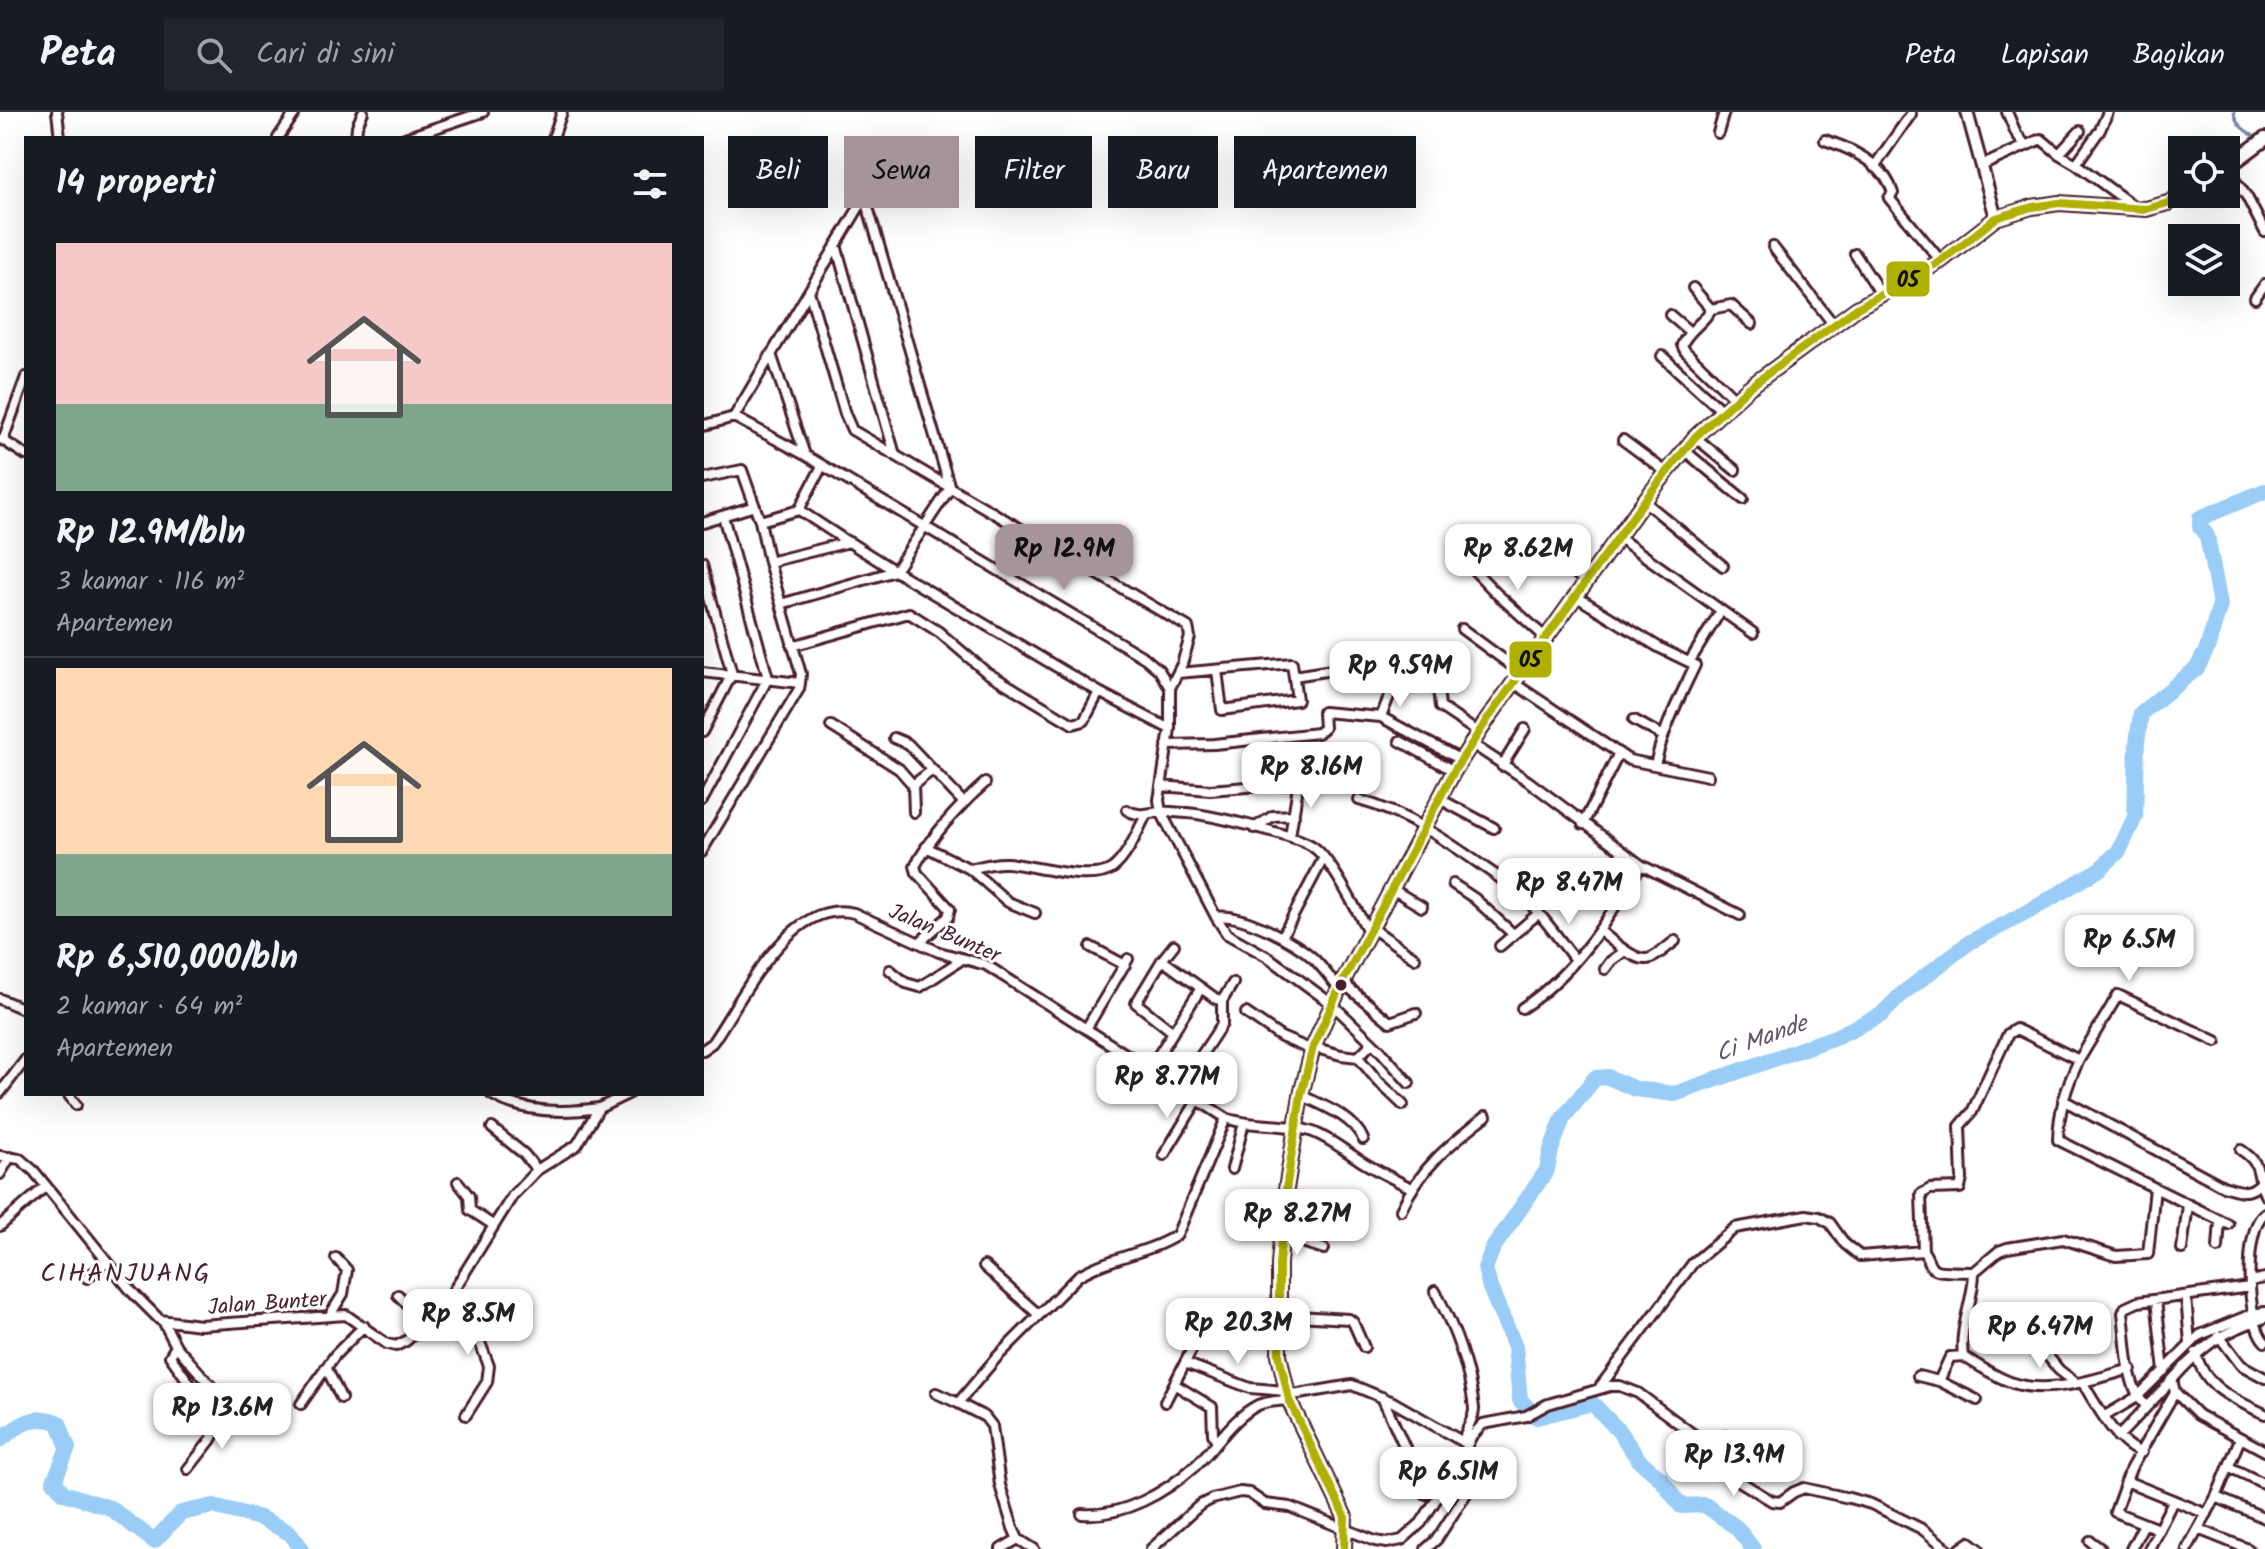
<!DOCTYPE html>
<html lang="id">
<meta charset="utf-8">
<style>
body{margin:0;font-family:Kalam,sans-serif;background:#20242c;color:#f1f3f6;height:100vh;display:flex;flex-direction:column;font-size:30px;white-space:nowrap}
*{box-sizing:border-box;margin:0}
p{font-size:26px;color:#9ea1a6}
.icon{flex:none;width:44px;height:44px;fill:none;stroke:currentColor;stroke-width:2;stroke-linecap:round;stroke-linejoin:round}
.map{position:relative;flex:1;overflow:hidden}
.details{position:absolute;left:24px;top:24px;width:680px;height:960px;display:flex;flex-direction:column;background:#171b24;border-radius:0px;box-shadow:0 8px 32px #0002}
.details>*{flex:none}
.hud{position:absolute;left:728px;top:24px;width:760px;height:72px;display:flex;gap:16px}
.fabs{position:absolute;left:2168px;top:24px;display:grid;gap:16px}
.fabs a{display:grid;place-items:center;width:72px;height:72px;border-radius:0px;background:#171b24;box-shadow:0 8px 32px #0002;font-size:40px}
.price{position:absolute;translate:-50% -68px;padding:0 18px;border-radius:16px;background:#fff;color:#222;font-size:26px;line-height:52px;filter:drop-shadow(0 2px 4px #0008)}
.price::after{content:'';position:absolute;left:50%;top:48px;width:24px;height:18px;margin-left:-12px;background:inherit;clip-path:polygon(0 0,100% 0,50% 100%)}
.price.selected{background:#a6949b;color:#111}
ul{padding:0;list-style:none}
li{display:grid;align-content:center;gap:16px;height:424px;padding:0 32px}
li+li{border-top:2px solid #363941}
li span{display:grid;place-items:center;height:248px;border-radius:0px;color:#555}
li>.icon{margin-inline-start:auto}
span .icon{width:144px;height:144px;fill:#fffc;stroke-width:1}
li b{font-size:34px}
h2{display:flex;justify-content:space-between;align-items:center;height:96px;padding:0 32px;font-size:34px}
.chip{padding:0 28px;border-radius:0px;background:#171b24;box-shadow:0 8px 32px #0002;font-size:28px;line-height:72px}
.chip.selected{background:#a6949b;color:#111}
header{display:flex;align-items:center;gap:48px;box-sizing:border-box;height:112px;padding:0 40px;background:#171b24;border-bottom:2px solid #363941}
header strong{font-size:38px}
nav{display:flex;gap:44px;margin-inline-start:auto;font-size:28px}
.search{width:560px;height:72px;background:#20242c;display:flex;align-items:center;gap:20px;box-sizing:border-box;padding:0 28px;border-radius:0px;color:#9ea1a6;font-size:30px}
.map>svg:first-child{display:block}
</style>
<header>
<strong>Peta</strong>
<div class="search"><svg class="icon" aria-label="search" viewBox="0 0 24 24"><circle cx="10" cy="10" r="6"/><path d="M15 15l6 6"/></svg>Cari di sini</div>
<nav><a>Peta</a><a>Lapisan</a><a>Bagikan</a></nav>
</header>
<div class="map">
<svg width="2265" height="1437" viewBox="0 0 2265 1437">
<rect width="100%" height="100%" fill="#fff"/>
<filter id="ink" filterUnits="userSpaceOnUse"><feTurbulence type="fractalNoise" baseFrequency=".0125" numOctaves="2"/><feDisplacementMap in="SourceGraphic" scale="16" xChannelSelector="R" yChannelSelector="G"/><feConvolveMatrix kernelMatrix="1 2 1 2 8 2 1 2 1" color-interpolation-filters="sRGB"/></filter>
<g filter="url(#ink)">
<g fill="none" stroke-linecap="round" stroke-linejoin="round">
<path stroke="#7987a5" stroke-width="3" d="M2234 0C2235 13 2247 20 2257 26"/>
<path stroke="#99ccf6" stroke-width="16" d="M0 1328C19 1313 35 1300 59 1311L68 1336 54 1369 64 1381 110 1396 154 1429 181 1401 213 1394 260 1406 290 1421 302 1437
M1753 1437 1737 1416 1705 1393 1681 1394 1661 1367 1639 1348 1618 1318 1592 1291 1537 1305 1520 1288 1515 1234 1490 1176 1485 1156 1493 1136 1547 1058 1551 1038 1563 1006 1595 966 1608 965 1635 977 1675 982 1835 925 1881 903 1903 881 1970 830 2028 800 2100 757 2119 739 2135 705 2137 631 2141 601 2197 556 2207 537 2220 493 2207 424 2200 415V406L2265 379"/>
<g stroke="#4a1f2b" stroke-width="14">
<path id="minor" d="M57 0 60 26
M2007 0 2016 21 2026 34
M2108 0 2100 18 2076 52 2136 96
M1718 21 1724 0
M278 26 295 1
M356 26 357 14 363 0
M405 26 483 0
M553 26 562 0
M1825 28C1852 37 1885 52 1893 81L1889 86 1941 149
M2059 42 2080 19
M1981 54 2041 27 2059 42 2076 52
M1874 55 1911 2
M2226 56 2247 85 2265 120
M836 133 895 343
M1773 135 1834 213
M1855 142 1881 182
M1693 176 1711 197C1704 211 1688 218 1682 233L1685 239 1735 287
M809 179 845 302 852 318 1188 515 1190 525 1182 552 1170 576V617L1159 688 1161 700 1216 805 1227 822 1268 845 1332 892 1379 937 1409 971
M2255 186 2265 172
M1711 197 1731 193 1752 212
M1670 203 1690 220
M771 242 805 343
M1662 244 1721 298
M734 305 805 343 1145 546 1159 558 1170 576
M702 314 734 305 865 85 950 376 895 459 849 430 769 450 760 409 742 358 702 366
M1695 325 1735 358
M1 327 26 343
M3 328 26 265
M1623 328 1666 360
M1684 338 1743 387
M1644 389 1723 454
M799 398 822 354
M760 409 799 398 848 430
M702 410 755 394
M1618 425 1753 521
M1535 427 1587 471
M702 453 732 562 702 620
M1469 453 1497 482 1547 527
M1577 485 1660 536 1695 553C1680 585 1663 617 1655 653
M781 492 895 459 1099 580 1170 617
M1462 517 1522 561
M792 534 909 501 939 520 986 560 1073 612 1084 609 1099 580
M1690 549 1720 500
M1369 555 1400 556 1438 575 1440 595 1479 621
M702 560 800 571 801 562 769 450
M1178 561 1292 551 1297 588 1222 598 1217 558
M1294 564 1338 557
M1514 571 1629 648 1708 664
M1381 605 1400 556
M1634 608 1663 624
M831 614 899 657 913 673 931 659
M894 626 908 632 963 690
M1400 629 1454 659
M1472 632 1528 669 1641 753 1740 803
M1167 633 1214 632 1318 621 1324 616 1323 600 1381 605 1461 648
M1502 654 1525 617
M913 673 914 700
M1161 674 1210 678 1296 671 1298 674 1290 724
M1438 686 1494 716
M1359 688C1406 701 1446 728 1484 755 1498 765 1512 773 1524 785 1543 804 1559 827 1575 848
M702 689 768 566 723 404
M1127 698C1139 706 1149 700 1162 700 1170 699 1179 701 1187 701 1207 702 1296 723 1312 734 1331 746 1357 800 1369 821
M1583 712 1618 643
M1254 716 1273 704 1294 703
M926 735 970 757 1008 790 1035 801
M702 739 799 577 800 571
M970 757C982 754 994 750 1007 751 1032 753 1092 772 1113 756 1128 744 1137 720 1146 703
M1453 772 1474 786 1512 821
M1392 777 1422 795
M1594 781 1622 740
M1216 805C1240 800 1296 830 1314 847 1323 856 1331 867 1339 877
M1372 816 1415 846
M1600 819C1610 827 1633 848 1646 847 1655 847 1668 834 1675 829
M1282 825 1323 747
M920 830 948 805 950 797 917 761 915 754C933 722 958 695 985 671
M1174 833 1162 848 1215 886 1222 889 1233 871
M1500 834 1539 801
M1091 835 1125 853
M1162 848 1136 891 1173 920
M1605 857 1611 849 1625 839
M890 858 906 871 920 875 961 848
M1344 867 1349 876 1390 910 1416 901
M0 887 26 898
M1522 896C1575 862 1609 806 1641 753
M1246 901 1281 925 1312 938
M1086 917 1128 847
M1313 935 1341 943 1358 945
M1368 935 1358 945 1377 968 1403 993
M702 938 712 931C743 887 789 785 854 801L939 840 986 853 1226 1006C1254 1016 1285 1010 1313 1020 1331 1027 1345 1039 1361 1049 1377 1059 1394 1067 1411 1076
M2079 948 2118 883 2216 929
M1149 958 1201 876
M1179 977 1222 912V889
M0 981 26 947
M68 982 76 993
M491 982C522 1001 564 1001 599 996
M1301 983C1323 994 1353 1004 1363 1027
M2063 988 2223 1074C2240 1079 2249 1084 2261 1070
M492 1016 524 1042 537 1058
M2241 1038C2264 1053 2255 1062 2265 1083
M1164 1043 1197 989
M0 1044 20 1047 34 1059 132 1180 160 1208 200 1213 346 1203 387 1232 396 1234 406 1229 426 1211 447 1189 513 1083 537 1058 577 1033 599 996 628 982
M1232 1057 1244 1011
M0 1062 10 1045
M458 1070 469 1084 470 1098 493 1113
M2155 1076 2228 1112
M1401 1098C1420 1056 1450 1032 1486 1004
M2265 1101C2243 1116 2246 1212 2265 1230
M0 1114 46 1074
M1280 1123 1324 1137
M2218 1136 2220 1108
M2182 1137 2188 1093
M984 1154 1039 1203
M1974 1160C1974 1188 1959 1215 1963 1244 1979 1254 1995 1265 2013 1271 2050 1283 2095 1267 2131 1257
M87 1166 107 1149
M2250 1169 2265 1166
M398 1183 426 1211
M2186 1185 2190 1231
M2156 1188 2164 1259
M447 1189 474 1215 489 1254 487 1270 466 1303
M330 1203 343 1182 347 1158 336 1146
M1279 1203 1349 1207 1353 1210 1364 1235
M163 1209 176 1234 219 1283
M2219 1224 2241 1253 2265 1266
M2034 1227 2059 1258 2076 1271
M176 1234 170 1244 219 1313 210 1329 188 1357
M2196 1241C2204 1276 2235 1288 2265 1302
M1185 1251 1250 1276 1286 1279
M326 1255 341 1286
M1918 1264 1939 1269 1977 1288
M1939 1269 1950 1245 1963 1244
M2082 1270C2095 1290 2118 1336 2142 1340
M1174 1272 1212 1295 1213 1322 1217 1330
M1600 1275 1693 1151 1735 1116 1806 1103 1819 1105 1830 1111 1845 1132 1860 1144 1923 1139C1928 1144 1928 1152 1933 1156 1938 1161 1965 1159 1974 1160L1999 1139 2007 1136 2063 1127 2116 1144 2148 1142 2155 1076 2058 1028C2059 998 2066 975 2079 948L2016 917 2008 922 1972 1000 1960 1014 1962 1067 1960 1076 1930 1077 1921 1082 1923 1139
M2175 1280 2198 1303 2265 1339
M936 1281 958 1291 997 1245 1078 1164C1109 1145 1147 1142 1177 1123L1226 1006
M1287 1284 1352 1273 1393 1290 1465 1331
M1382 1285 1426 1382
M1165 1290 1195 1231
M958 1291 985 1305 992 1314 1000 1373 1013 1416 1018 1427 1034 1437
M301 1292 335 1243 364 1214
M2146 1294C2125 1274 2127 1229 2123 1201L2125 1196 2138 1190 2250 1175
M2105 1304 2137 1285 2200 1223 2252 1202 2265 1200
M2118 1325 2172 1268
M1709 1337 1725 1324
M2229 1355 2265 1372
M2126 1369 2207 1402
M2216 1385 2265 1406
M1082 1402C1123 1405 1165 1381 1195 1354 1216 1335 1232 1306 1258 1293 1267 1289 1279 1289 1289 1288
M2158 1417 2115 1400 2131 1356 2175 1280 2172 1268C2202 1234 2221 1220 2265 1206
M2198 1417 2248 1437
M2090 1429 2101 1437
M1001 1437 1018 1427
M1151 1437 1200 1393 1212 1387 1240 1380 1249 1381 1265 1392 1290 1395 1375 1429 1387 1431 1402 1428 1421 1411 1457 1355 1471 1325 1483 1312 1526 1304 1548 1292 1610 1274H1620L1638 1281 1705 1331 1712 1348 1721 1358 1772 1389 1780 1390 1794 1380 1804 1376 1849 1386 1871 1392 1922 1417 1948 1437
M1426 1437 1437 1427 1477 1365C1480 1350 1469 1344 1465 1331 1462 1319 1475 1308 1474 1296 1469 1254 1455 1216 1435 1179
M1960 1437 1970 1430 1979 1437
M2131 1437 2144 1412
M2149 1437 2173 1389
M2187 1437 2216 1385 2240 1327"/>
</g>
<g stroke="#4a1f2b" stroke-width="16">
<path id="tertiary" d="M1967 0 1996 106"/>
</g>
<g stroke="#4a1f2b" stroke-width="18">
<path id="secondary" d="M2226 56 2265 27
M1344 1437 1345 1405 1289 1288 1279 1243V1152L1284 1090 1301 983 1313 935 1341 873 1454 659 1487 608 1644 389 1695 325 1747 277 1857 196 1941 149 1996 106 2032 95 2059 91 2146 97 2168 91 2185 82"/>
</g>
<use href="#minor" stroke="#fff" stroke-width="8"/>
<use href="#tertiary" stroke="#fff" stroke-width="10"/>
<use href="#secondary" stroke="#fff" stroke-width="12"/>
<g stroke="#fff" stroke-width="14">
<path id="bus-1" d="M1344 1437 1345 1405 1289 1288 1279 1243V1152L1284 1090 1301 983 1313 935 1341 873 1454 659 1487 608 1644 389 1695 325 1747 277 1857 196 1941 149 1996 106 2032 95 2059 91 2146 97 2168 91 2185 82"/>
</g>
<use href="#bus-1" stroke="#b0b000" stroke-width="8"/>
</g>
</g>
<circle fill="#4a1f2b" stroke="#fff" stroke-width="3" cx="1341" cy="873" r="7"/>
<g text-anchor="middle" stroke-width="6" stroke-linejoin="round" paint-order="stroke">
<g font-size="22" fill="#4a1f2b" stroke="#fff">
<text transform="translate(945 820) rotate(23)" y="8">Jalan Bunter</text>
<text transform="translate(267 1190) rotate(-4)" y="8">Jalan Bunter</text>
</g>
<g font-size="24" font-style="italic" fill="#625368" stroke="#fff">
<text transform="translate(1761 926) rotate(-20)" y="8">Ci Mande</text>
</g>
<g font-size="26" letter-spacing="2" fill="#4a1f2b" stroke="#fff">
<text x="126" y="1169">CIHANJUANG</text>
</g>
</g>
<g stroke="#fff" stroke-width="3">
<rect x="1885" y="148" width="46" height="38" rx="8" fill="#b0b000"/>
<rect x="1508" y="528" width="45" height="39" rx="8" fill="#b0b000"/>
</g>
<g font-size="22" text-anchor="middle" font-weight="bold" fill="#111">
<text x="1908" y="175">05</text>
<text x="1530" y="555">05</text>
</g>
</svg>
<div class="fabs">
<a><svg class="icon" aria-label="locate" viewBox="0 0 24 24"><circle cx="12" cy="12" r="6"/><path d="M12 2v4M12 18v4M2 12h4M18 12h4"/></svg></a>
<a><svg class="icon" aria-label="layers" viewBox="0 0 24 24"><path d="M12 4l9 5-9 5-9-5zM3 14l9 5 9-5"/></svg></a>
</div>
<b class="price selected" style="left:1064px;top:480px">Rp 12.9M</b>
<b class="price" style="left:1518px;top:480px">Rp 8.62M</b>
<b class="price" style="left:1400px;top:597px">Rp 9.59M</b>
<b class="price" style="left:1311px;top:698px">Rp 8.16M</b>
<b class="price" style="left:1569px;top:814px">Rp 8.47M</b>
<b class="price" style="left:2129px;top:871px">Rp 6.5M</b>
<b class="price" style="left:1167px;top:1008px">Rp 8.77M</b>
<b class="price" style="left:1297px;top:1145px">Rp 8.27M</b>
<b class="price" style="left:468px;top:1245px">Rp 8.5M</b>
<b class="price" style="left:1238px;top:1254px">Rp 20.3M</b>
<b class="price" style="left:2040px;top:1258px">Rp 6.47M</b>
<b class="price" style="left:222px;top:1339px">Rp 13.6M</b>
<b class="price" style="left:1734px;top:1386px">Rp 13.9M</b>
<b class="price" style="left:1448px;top:1403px">Rp 6.51M</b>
<div class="hud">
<a class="chip">Beli</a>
<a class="chip selected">Sewa</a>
<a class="chip">Filter</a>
<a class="chip">Baru</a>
<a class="chip">Apartemen</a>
</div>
<section class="details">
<h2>14 properti<svg class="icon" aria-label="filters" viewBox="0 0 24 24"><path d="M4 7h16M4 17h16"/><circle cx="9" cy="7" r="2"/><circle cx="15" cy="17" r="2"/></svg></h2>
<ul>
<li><span style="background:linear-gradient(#f6c9c9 65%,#7fa58c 0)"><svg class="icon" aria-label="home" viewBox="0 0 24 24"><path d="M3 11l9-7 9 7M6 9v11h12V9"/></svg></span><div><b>Rp 12.9M/bln</b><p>3 kamar · 116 m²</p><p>Apartemen</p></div></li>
<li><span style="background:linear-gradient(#ffd9b3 75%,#7fa58c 0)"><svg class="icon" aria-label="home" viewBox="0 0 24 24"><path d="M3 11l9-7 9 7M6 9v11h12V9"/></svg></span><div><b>Rp 6,510,000/bln</b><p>2 kamar · 64 m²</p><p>Apartemen</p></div></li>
</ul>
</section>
</div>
